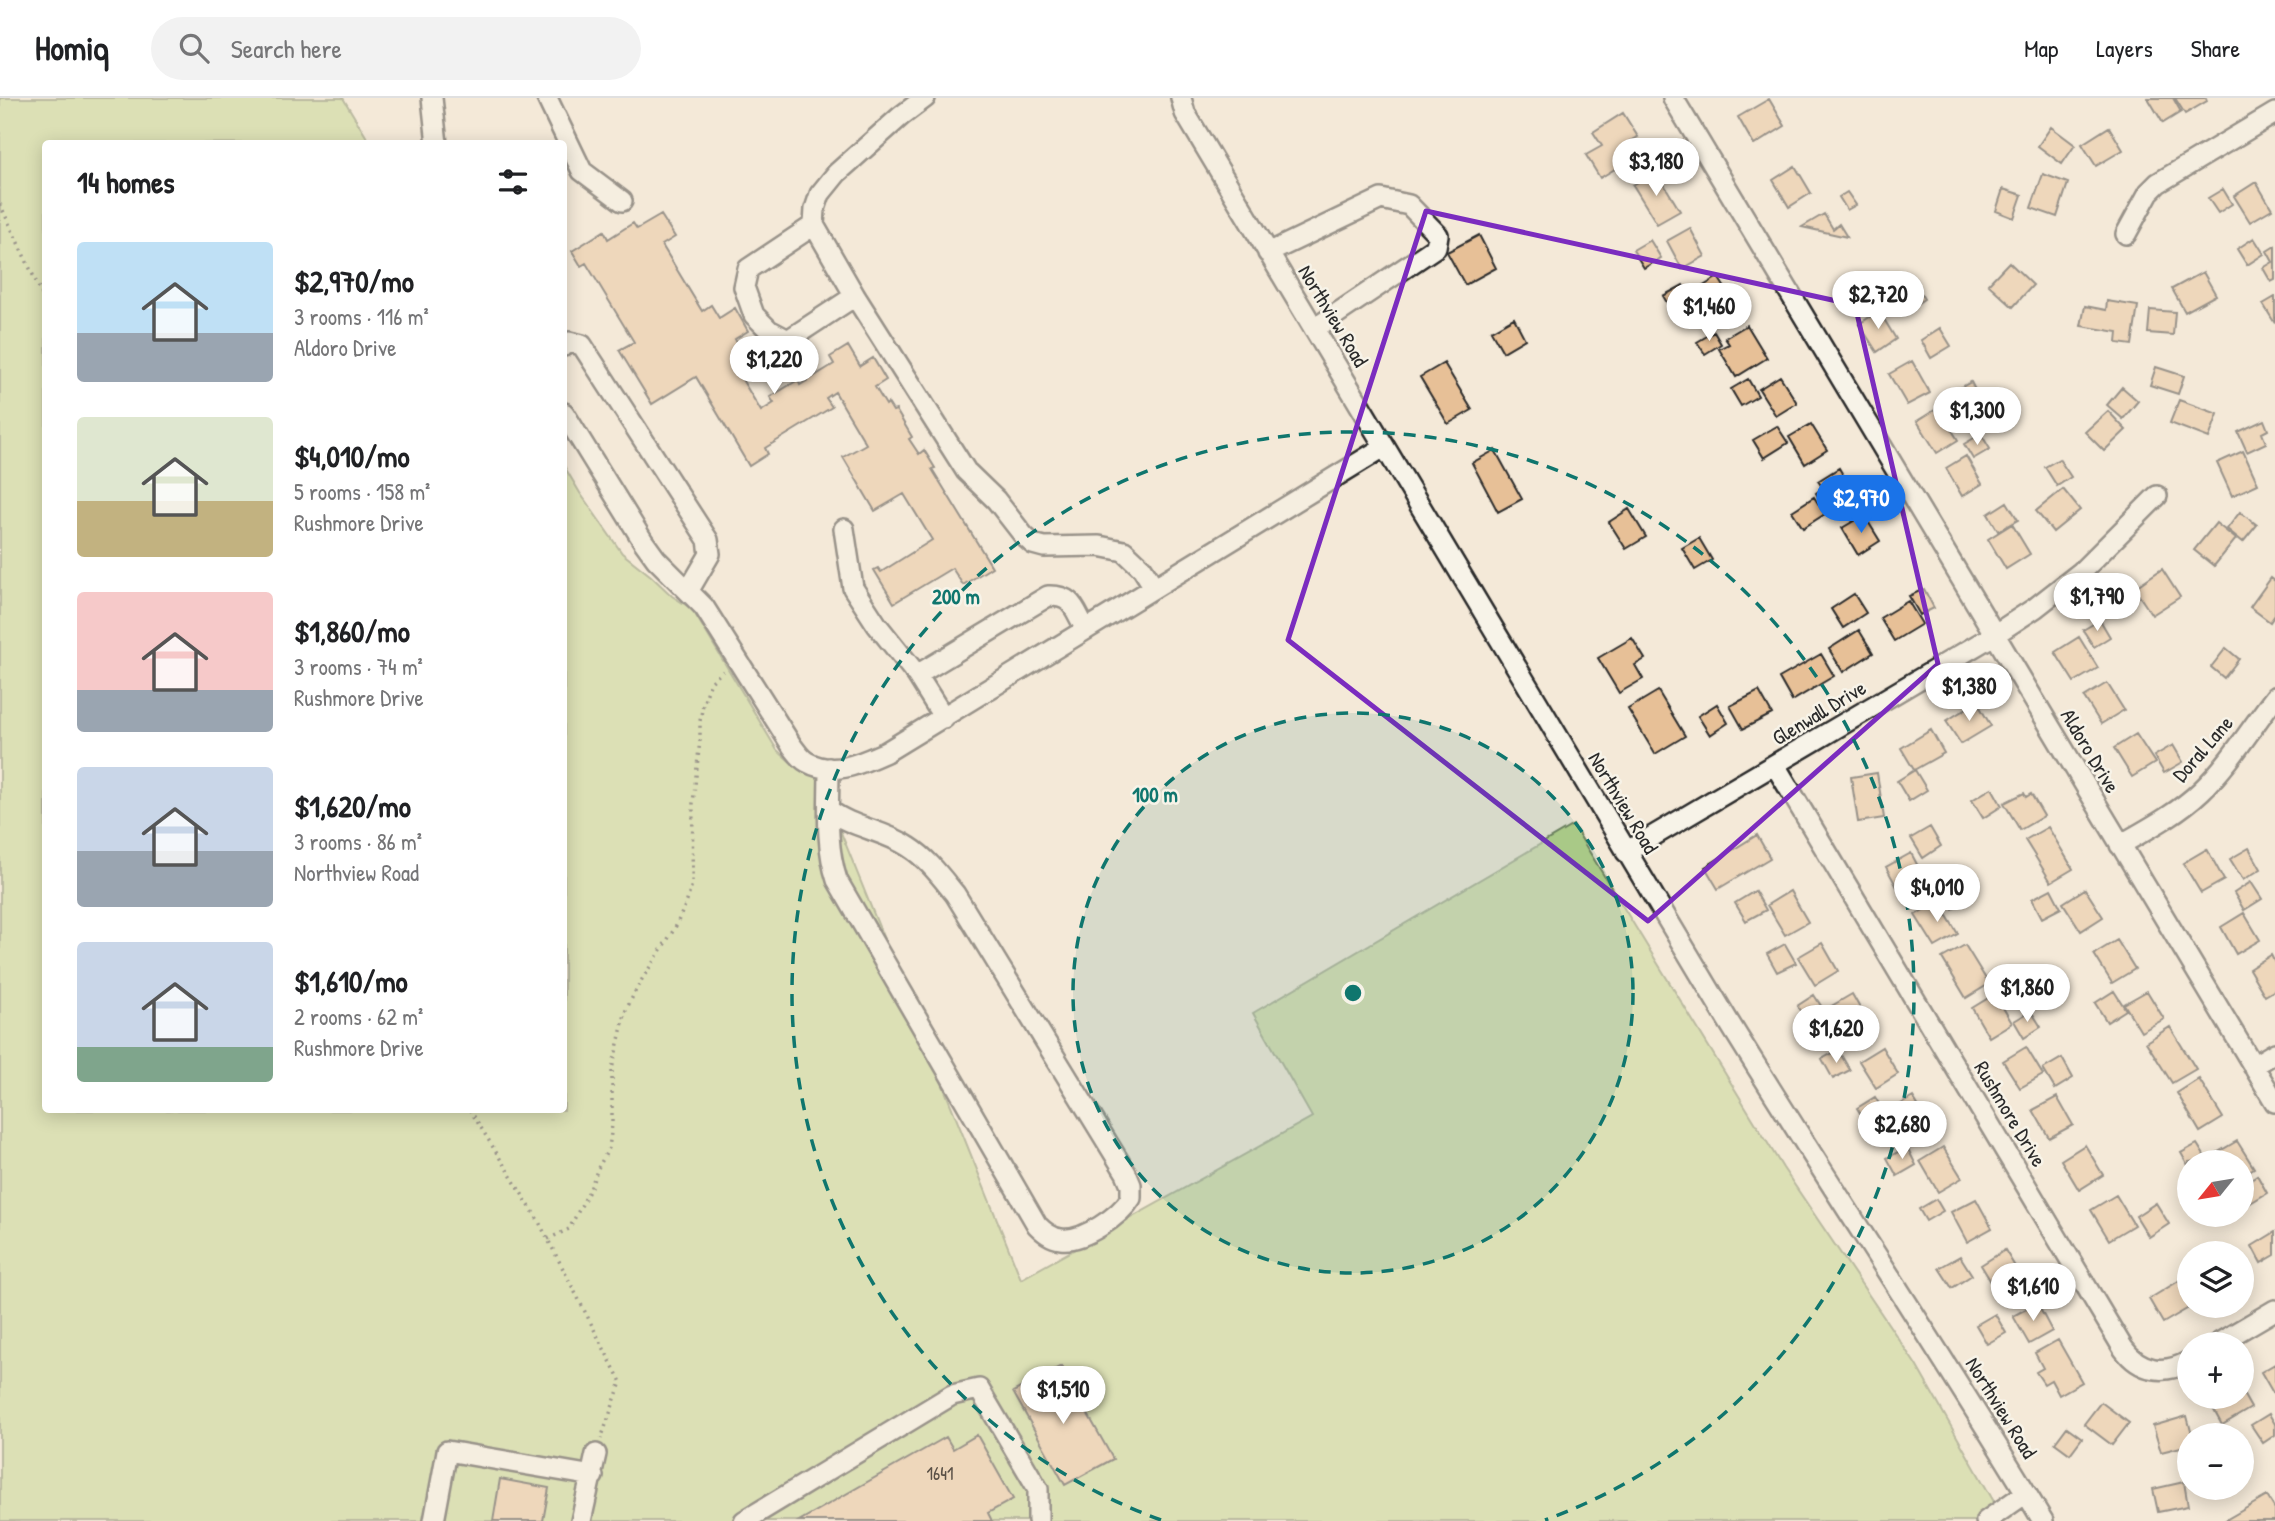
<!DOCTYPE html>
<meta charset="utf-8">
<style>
body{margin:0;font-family:"Patrick Hand",sans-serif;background:#f2f2f2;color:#202124;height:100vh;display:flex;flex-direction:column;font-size:26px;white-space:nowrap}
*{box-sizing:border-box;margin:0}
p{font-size:23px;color:#757577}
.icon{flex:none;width:38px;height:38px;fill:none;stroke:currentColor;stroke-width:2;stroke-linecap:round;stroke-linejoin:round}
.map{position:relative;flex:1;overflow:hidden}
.drawer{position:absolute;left:42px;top:42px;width:525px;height:973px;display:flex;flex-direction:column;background:#fff;border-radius:7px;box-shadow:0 4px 18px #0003}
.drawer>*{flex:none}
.needle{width:46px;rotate:240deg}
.controls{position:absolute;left:2177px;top:1052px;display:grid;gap:14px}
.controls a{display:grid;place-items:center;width:77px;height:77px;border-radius:50%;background:#fff;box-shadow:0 4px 18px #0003;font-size:35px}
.price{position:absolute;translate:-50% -60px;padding:0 16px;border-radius:24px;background:#fff;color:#222;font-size:23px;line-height:46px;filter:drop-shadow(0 2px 4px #0008)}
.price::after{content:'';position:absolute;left:50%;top:42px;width:21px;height:16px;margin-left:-10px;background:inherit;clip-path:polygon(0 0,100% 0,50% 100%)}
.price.on{background:#1a73e8;color:#fff}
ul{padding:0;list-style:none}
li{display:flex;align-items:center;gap:21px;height:175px;padding:0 35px}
li span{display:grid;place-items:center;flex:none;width:196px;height:140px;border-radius:7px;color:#555}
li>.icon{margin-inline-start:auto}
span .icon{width:84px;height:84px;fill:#fffc;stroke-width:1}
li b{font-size:30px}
h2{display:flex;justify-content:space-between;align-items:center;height:84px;padding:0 35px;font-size:30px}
header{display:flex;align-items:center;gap:42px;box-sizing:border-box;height:98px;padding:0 35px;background:#fff;border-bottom:2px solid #e0e0e0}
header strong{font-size:33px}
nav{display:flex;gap:38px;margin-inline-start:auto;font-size:24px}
.search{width:490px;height:63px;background:#f2f2f2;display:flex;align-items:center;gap:18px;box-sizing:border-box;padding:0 24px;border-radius:38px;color:#757577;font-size:26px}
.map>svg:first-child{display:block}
</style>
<header>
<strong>Homiq</strong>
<div class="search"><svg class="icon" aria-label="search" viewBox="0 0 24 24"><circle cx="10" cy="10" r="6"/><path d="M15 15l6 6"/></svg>Search here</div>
<nav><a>Map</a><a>Layers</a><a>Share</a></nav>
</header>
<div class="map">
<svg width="2275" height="1423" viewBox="0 0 2275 1423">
<rect width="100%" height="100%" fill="#f4e9d8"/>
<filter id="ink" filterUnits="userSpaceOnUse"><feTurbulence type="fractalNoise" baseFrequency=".0143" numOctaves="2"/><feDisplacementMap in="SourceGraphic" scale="14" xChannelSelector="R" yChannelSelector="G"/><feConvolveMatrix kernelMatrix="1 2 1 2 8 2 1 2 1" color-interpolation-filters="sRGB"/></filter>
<g filter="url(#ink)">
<path fill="#bfd58b" stroke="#75805b" stroke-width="2" d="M0 0H343L370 45 46 46V1012H564V368L580 395 622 455 651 478 672 498 692 511 777 652C790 664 802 675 819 680L1021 1181 1312 1019 1253 915 1573 727 1783 1070 1916 1267 2005 1423H0Z"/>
<path fill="#e7c097" stroke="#2b2b2b" stroke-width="2" d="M2148 0H2173L2181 14 2163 25Z
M2175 0H2206L2207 3 2185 16Z
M1769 1 1785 28 1754 47 1738 19Z
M1623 15 1638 39 1629 44 1638 57 1600 80 1586 57 1602 48 1593 34Z
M2051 29 2075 47 2062 66 2038 48Z
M2109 29 2123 52 2096 68 2082 46Z
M1795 68 1811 95 1789 109 1773 82Z
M1656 73 1680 113 1657 126 1633 87Z
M2043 76 2068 85 2057 119 2031 110Z
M2256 84 2272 111 2250 124 2234 98Z
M2003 91 2022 97 2014 120 1996 113Z
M2223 91 2232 106 2218 115 2208 100Z
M1847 94 1856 107 1847 112 1839 99Z
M1824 116 1833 131 1839 126 1847 139 1802 129Z
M661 117 675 139 662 147 702 213 711 207 719 220 735 210 748 233 735 241 743 255 731 263 761 313 774 305 770 299 798 282 800 287 834 266 830 259 848 248 860 268 873 260 886 282 875 289 886 307 888 305 893 313 896 312 912 339 909 341 919 356 924 352 935 370 932 371 992 469 963 487 952 470 894 505 874 472 878 470 881 474 932 442 904 396 875 413 843 359 866 346 835 294 826 300 832 309 765 350 768 356 749 368 696 279 652 306 619 252 634 244 586 165 581 168 572 153 604 133 608 141 633 125 637 131Z
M1690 130 1705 158 1682 171 1667 143Z
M1479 137 1496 170 1465 187 1447 154Z
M2254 140 2264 156 2247 167 2237 151Z
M1650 142 1661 160 1644 170 1633 152Z
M2275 148V182L2271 184 2263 170 2273 164 2267 153Z
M2009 164 2033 187 2013 209 1988 186Z
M2203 174 2216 197 2185 214 2172 191Z
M1718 179 1735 206 1713 219 1697 192Z
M1912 181 1924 201 1907 212 1895 191Z
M1683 187 1695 207 1675 218 1663 198Z
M2275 199V223L2274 224 2263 206Z
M2107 203 2138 208 2132 247 2117 245 2118 234 2081 228 2085 208 2106 212Z
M2150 212 2175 214 2173 237 2148 235Z
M1879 213 1896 241 1877 254 1859 226Z
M1514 220 1525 241 1503 254 1491 233Z
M1747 227 1767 260 1736 279 1719 251 1729 246 1725 240Z
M1940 230 1951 248 1931 260 1921 242Z
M1714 234 1721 246 1705 256 1697 244Z
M1912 263 1930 295 1907 307 1889 276Z
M1444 265 1472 312 1448 326 1420 279Z
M2156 269 2184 278 2178 296 2150 287Z
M1780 278 1797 305 1776 318 1759 291Z
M1748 281 1758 298 1741 308 1731 291Z
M1971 284 1981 304 1963 313 1953 294Z
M2122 289 2138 303 2123 321 2107 307Z
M2179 302 2218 316 2209 340 2170 325Z
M1938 310 1958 342 1937 355 1917 323Z
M2108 313 2126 332 2104 353 2085 334Z
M2264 322 2268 332 2262 335 2266 345 2247 354 2238 334Z
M1811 326 1827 352 1805 366 1789 339Z
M1777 328 1788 345 1764 360 1753 342Z
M1981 336 1990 351 1973 361 1964 346Z
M1495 352 1522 401 1498 414 1472 365Z
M2243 353 2258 386 2232 398 2217 365Z
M1966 358 1982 386 1962 398 1946 370Z
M2059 361 2071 379 2057 388 2045 369Z
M1839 370 1855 398 1827 414 1816 395 1823 390 1818 383Z
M2063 391 2080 412 2053 434 2036 413Z
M1814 399 1825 416 1803 430 1792 413Z
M2007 404 2018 422 1998 433 1988 416Z
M1629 411 1646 439 1626 451 1609 424Z
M2240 414 2257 427 2243 444 2227 431Z
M1864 417 1880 443 1858 457 1842 430Z
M2216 425 2236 441 2214 468 2194 452Z
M2012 426 2030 456 2006 471 1988 441Z
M1699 440 1712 462 1695 472 1682 450Z
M2162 471 2180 499 2152 517 2134 490Z
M2271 480 2275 483V517L2270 524 2250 509Z
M1924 491 1934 510 1920 517 1909 498Z
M1854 496 1866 515 1843 530 1831 511Z
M1908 503 1922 526 1894 543 1880 520Z
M2100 522 2110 539 2094 549 2083 532Z
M1859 532 1873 555 1843 574 1829 551Z
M2079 539 2098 570 2074 584 2055 554Z
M1632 540 1645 561 1635 567 1643 581 1619 595 1598 560Z
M2226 550 2239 561 2224 580 2211 569Z
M1821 556 1834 578 1792 603 1779 580Z
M2107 585 2124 612 2101 626 2084 599Z
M1658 593 1685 638 1655 656 1628 611Z
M1759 593 1772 616 1743 631 1730 608Z
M1977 604 1991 628 1961 646 1946 623Z
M1717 606 1728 625 1710 637 1698 618Z
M1931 632 1944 655 1914 672 1901 650Z
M2136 636 2155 665 2132 679 2114 650Z
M2173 647 2183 664 2164 675 2154 658Z
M1915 672 1927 692 1909 703 1897 683Z
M1877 675 1884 720 1858 724 1851 679Z
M1992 690 2002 708 1983 720 1972 702Z
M2024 695 2026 699 2031 696 2044 718 2020 732 2004 705Z
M1930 729 1941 748 1923 760 1911 740Z
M2048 729 2073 771 2051 784 2025 742Z
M1757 737 1770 760 1718 791 1705 769Z
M2249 750 2261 771 2243 782 2230 761Z
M2207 751 2224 782 2201 795 2183 765Z
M1911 755 1929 789 1904 802 1886 769Z
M1960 782 1971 800 1953 811 1942 794Z
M2251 784 2262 801 2244 812 2234 795Z
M2051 791 2061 810 2042 820 2032 801Z
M2085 791 2103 819 2081 833 2063 805Z
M1755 793 1766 812 1746 823 1735 805Z
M1790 793 1808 824 1785 837 1767 807Z
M1938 803 1958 836 1935 849 1915 817Z
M2244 815 2260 842 2236 856 2221 829Z
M2117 842 2135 871 2112 885 2094 856Z
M1822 845 1838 873 1815 887 1798 859Z
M1785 846 1796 865 1777 874 1767 856Z
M1965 847 1989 886 1966 900 1942 860Z
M2271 857 2275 865V892L2265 898 2249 871Z
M2114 893 2126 912 2107 924 2095 905Z
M2147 893 2164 921 2141 934 2124 906Z
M1852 896 1869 926 1846 940 1828 910Z
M1995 896 2012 925 1989 939 1972 910Z
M1814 897 1827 917 1810 928 1797 908Z
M2031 913 2041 929 2024 940 2014 923Z
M2170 929 2196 971 2172 985 2146 944Z
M1882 949 1898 976 1876 990 1859 963Z
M2026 949 2043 977 2020 990 2003 963Z
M1838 952 1850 972 1833 981 1822 961Z
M2062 960 2073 980 2055 991 2043 971Z
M2199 981 2223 1020 2200 1034 2177 995Z
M1875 999 1889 1023 1872 1034 1857 1010Z
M1913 999 1930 1028 1907 1042 1889 1013Z
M2057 999 2073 1027 2049 1040 2033 1012Z
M2237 1043 2254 1070 2242 1077V1064H2219L2215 1056Z
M2197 1046 2207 1062 2189 1064V1069L2181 1055Z
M2085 1047 2103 1077 2079 1092 2061 1062Z
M1907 1049 1916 1067 1897 1078 1887 1060Z
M1943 1049 1962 1080 1938 1094 1920 1063Z
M2257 1077 2267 1095 2242 1110V1087Z
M2116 1097 2134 1127 2109 1142 2091 1112Z
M1936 1101 1943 1113 1926 1123 1919 1111Z
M1976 1101 1992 1130 1967 1144 1951 1114Z
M2156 1105 2169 1126 2149 1139 2136 1118Z
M2275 1134V1157L2261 1165 2252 1148Z
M2005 1152 2023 1182 1999 1197 1981 1167Z
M1960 1158 1972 1177 1952 1190 1939 1170Z
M2182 1181 2189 1193V1208H2192L2163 1225 2149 1201Z
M2037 1205 2052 1233 2029 1246 2013 1218Z
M1995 1216 2006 1235 1987 1246 1976 1227Z
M2058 1242 2082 1284 2059 1297 2051 1282 2044 1286 2036 1274 2043 1270 2035 1255Z
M2275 1266V1294L2273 1295 2261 1274Z
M1061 1268 1113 1361 1065 1387 1013 1294Z
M2242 1294 2251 1310 2222 1327 2210 1305 2221 1298H2242Z
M2101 1304 2129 1325 2112 1347 2084 1326Z
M2269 1316 2275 1326V1337L2263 1345 2251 1327Z
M2187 1318 2192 1337H2189V1347L2161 1354 2153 1328Z
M2067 1329 2082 1340 2070 1356 2055 1345Z
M977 1337 1013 1401 988 1415 992 1423H799L946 1339 953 1351Z
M500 1381 549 1390 543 1423H493Z
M2184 1384 2188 1408 2158 1414 2153 1391Z
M2267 1398 2275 1411V1423H2224Z"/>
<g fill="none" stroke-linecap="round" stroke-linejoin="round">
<g stroke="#2b2b2b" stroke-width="24">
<path id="minor" d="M432 0 437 46
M547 0 582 73 622 103
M925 0 901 18 837 75 820 96 815 111 814 127 855 198 966 373 996 402 1024 438 1033 446 1044 449 1099 448 1124 453 1142 470 1154 489
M1181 0 1185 15 1727 921C1831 1090 1941 1253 2043 1423
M1673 0 2275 1004
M814 127 748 171 744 189 754 217 769 232 788 242 855 198
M2126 136 2149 94 2158 85 2275 15
M1268 155 1381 101 1409 107 1438 137 1436 149 1314 231
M564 248 569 244 582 247 708 442 710 456 689 492
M564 315 643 443 656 461 704 509 792 648C796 653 801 661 807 664 834 679 861 665 886 654L1384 349
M844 431 853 490 877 527 917 577 944 620
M917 577 1048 498C1073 497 1074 511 1085 530
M1775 667 2123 1250C2140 1274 2165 1277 2189 1263
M829 712C852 730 884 732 909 749 928 761 941 779 955 796L1126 1075 1131 1087V1100C1120 1118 1083 1144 1061 1141 1051 1140 1044 1134 1037 1127L837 782C825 746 829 707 829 670
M2120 747C2148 731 2178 715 2201 693 2230 665 2251 630 2275 599
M1626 754 1994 537 2035 510 2081 474 2157 398
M2253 968 2275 955
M2217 1246 2275 1212
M434 1423 447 1353 593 1378
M581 1423 596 1356
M744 1423 952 1297 979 1291 1038 1391V1423
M1986 1423 2026 1395"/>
</g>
<path stroke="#2b2b2b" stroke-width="3.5" stroke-dasharray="2 5" stroke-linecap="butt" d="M0 106 46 205
M470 1012 538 1122 621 1284 601 1341
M548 1141 569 1131 590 1091 598 1070 609 1050 612 1027V971L626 912 639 886 675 830 687 803 692 786 693 705 700 642V623L703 606 711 584 723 573"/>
<use href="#minor" stroke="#f7f3e8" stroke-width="19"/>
</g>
</g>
<path d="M0 0H2275V1423H0ZM1426 113 1855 207 1938 566 1648 823 1288 542Z" fill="#f4e9d8" fill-opacity=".55" fill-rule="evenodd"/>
<path fill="none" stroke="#7b2cbf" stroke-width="5" stroke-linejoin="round" d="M1426 113 1855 207 1938 566 1648 823 1288 542Z"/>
<circle cx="1353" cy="895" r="280" fill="#0f766e" fill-opacity=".12"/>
<g fill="none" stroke="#0f766e" stroke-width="3.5" stroke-dasharray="12 9">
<circle cx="1353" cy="895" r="280"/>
<path d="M1161 1422A561 561 0 1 1 1545 1422"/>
</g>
<g text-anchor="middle" stroke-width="5" stroke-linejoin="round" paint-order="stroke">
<g font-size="18" fill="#5a5046">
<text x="940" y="1382">1641</text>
</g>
<g font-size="21" fill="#2b2b2b" stroke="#f7f3e8">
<text transform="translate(1333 218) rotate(59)" y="7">Northview Road</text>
<text transform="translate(1819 615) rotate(-31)" y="7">Glenwall Drive</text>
<text transform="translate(2203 651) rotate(-49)" y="7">Doral Lane</text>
<text transform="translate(2090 653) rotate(59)" y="7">Aldoro Drive</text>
<text transform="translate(1623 705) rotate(59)" y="7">Northview Road</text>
<text transform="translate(2010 1016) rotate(59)" y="7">Rushmore Drive</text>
<text transform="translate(2001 1310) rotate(58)" y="7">Northview Road</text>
</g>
</g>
<circle cx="1353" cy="895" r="10" fill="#0f766e" stroke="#f7f3e8" stroke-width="3.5"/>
<g font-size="21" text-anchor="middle" font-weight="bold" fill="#0f766e" stroke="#f7f3e8" stroke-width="5" stroke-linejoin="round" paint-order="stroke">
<text x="956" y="506">200 m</text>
<text x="1155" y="704">100 m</text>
</g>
</svg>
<div class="controls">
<a><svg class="needle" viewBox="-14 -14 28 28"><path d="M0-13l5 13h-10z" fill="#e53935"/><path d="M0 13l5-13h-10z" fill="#757577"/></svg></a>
<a><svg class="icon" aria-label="layers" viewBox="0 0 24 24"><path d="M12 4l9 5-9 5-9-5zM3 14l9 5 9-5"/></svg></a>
<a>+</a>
<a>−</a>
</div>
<b class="price" style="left:1656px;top:100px">$3,180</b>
<b class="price" style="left:1878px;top:233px">$2,720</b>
<b class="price" style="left:1709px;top:245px">$1,460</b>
<b class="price" style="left:774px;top:298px">$1,220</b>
<b class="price" style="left:1977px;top:349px">$1,300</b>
<b class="price on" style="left:1861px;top:437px">$2,970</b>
<b class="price" style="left:2097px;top:535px">$1,790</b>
<b class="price" style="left:1969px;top:625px">$1,380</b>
<b class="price" style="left:1937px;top:826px">$4,010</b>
<b class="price" style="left:2027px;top:926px">$1,860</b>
<b class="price" style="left:1836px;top:967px">$1,620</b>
<b class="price" style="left:1902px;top:1063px">$2,680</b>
<b class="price" style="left:2033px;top:1225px">$1,610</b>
<b class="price" style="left:1063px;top:1328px">$1,510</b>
<section class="drawer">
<h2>14 homes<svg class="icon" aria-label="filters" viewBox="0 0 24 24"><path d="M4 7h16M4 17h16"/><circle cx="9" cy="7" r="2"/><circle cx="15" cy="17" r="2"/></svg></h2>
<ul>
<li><span style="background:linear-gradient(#bfe0f5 65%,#9aa5b1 0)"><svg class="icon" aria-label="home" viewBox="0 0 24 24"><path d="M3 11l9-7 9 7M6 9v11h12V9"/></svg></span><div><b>$2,970/mo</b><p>3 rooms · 116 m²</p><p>Aldoro Drive</p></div></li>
<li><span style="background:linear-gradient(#dfe7d0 60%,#c2b280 0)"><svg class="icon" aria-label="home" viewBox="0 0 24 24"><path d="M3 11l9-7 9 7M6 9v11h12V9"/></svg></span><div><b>$4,010/mo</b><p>5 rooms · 158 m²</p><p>Rushmore Drive</p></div></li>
<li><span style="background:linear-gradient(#f6c9c9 70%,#9aa5b1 0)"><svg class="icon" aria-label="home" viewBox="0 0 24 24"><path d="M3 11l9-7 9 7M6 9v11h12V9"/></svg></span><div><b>$1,860/mo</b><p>3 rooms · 74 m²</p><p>Rushmore Drive</p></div></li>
<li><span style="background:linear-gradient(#c9d6e8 60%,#9aa5b1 0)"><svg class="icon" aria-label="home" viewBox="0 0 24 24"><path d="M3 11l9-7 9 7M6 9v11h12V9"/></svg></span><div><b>$1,620/mo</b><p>3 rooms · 86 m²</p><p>Northview Road</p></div></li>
<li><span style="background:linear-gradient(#c9d6e8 75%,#7fa58c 0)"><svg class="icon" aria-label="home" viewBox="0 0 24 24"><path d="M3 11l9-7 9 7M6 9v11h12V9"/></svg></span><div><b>$1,610/mo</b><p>2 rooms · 62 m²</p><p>Rushmore Drive</p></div></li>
</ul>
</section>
</div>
